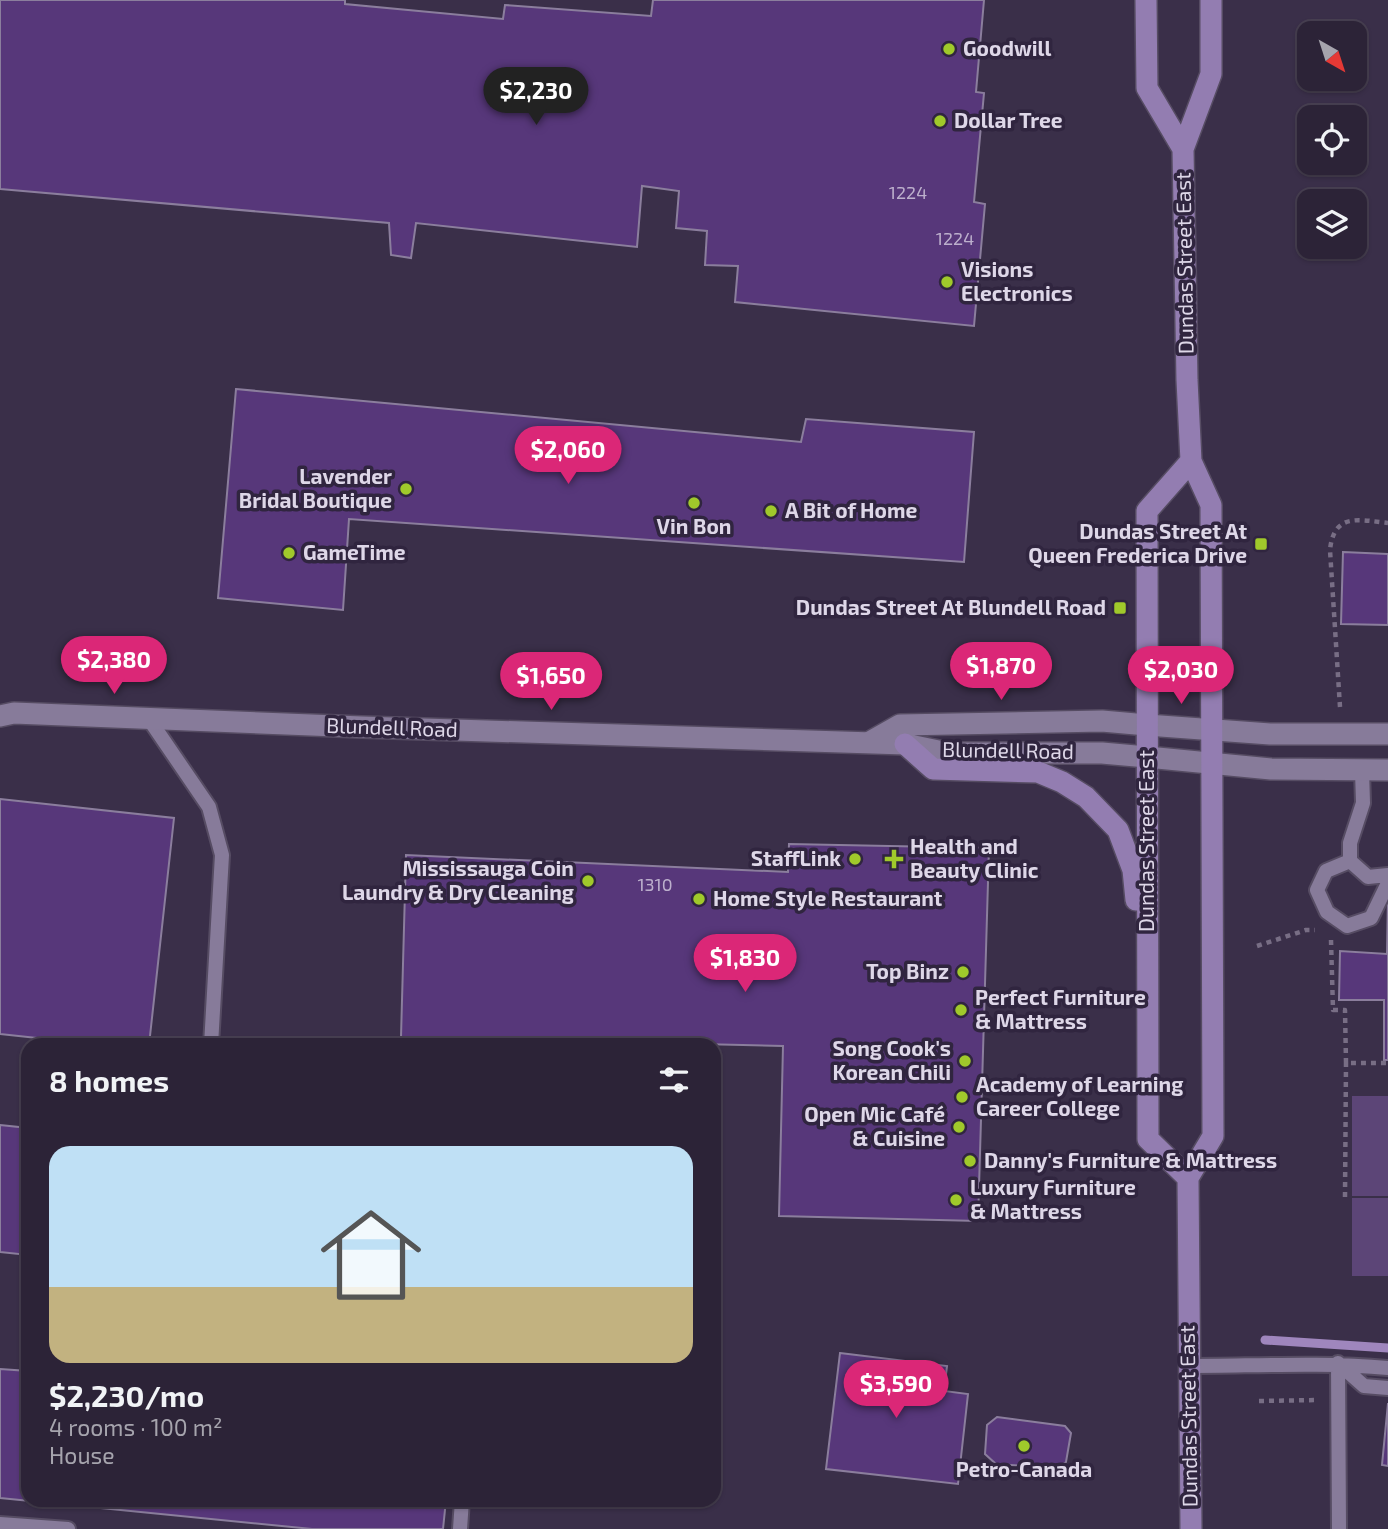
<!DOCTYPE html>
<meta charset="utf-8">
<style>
body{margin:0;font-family:"Exo 2",sans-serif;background:#382f42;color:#f1f3f6;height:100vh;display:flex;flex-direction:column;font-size:26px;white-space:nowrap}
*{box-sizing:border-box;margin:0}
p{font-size:23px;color:#a6a4ad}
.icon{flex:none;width:38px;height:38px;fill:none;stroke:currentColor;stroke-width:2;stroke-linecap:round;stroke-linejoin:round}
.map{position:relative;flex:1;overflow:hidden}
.sheet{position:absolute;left:21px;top:1038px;width:700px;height:469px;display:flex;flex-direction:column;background:#2c2337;border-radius:21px;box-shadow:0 2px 5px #0004,0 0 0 2px #484052}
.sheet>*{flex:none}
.needle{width:46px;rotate:141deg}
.buttons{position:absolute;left:1297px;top:21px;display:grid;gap:14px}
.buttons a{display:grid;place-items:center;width:70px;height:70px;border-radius:14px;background:#2c2337;box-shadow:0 2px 5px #0004,0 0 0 2px #484052;font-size:35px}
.price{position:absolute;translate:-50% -60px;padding:0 16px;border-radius:24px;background:#db2777;color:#fff;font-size:23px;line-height:46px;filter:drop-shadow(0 2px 4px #0008)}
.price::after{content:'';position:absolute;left:50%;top:42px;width:21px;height:16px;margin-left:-10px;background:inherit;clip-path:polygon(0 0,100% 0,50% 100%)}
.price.current{background:#222;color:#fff}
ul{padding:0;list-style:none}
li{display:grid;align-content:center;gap:14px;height:371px;padding:0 28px}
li+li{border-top:2px solid #484052}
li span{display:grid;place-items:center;height:217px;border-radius:21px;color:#555}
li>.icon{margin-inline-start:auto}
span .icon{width:126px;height:126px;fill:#fffc;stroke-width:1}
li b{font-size:30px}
h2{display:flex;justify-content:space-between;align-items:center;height:84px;padding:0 28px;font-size:30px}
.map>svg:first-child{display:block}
</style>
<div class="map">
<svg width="1388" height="1529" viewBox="0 0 1388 1529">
<rect width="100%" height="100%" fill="#3a2f49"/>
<path fill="#5c4577" d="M1352 1096H1388V1196H1352Z
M1352 1198H1388V1276H1352Z"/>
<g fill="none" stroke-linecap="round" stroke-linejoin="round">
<path stroke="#9f86bd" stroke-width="9" d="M1265 1340 1388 1348"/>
</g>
<path fill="#57377a" stroke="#8b7e9d" stroke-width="2" d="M0 0H345V4L503 19 505 5 651 16 653 0H984L976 92 984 93 974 202 985 204 974 326 735 302 738 266 705 265 707 231 676 228 679 191 642 186 637 247 416 223 411 258 391 255 389 223 0 189Z
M236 389 801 442 806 419 974 432 964 562 349 519 343 610 218 598Z
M1343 552 1388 554V625L1341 624Z
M0 799 174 818 149 1045H102L0 1034Z
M789 844 989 848 978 1221 779 1216 783 1046 401 1037 406 855 788 872Z
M1388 896V1060H1384V1000H1339L1340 951 1387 954Z
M0 1125 28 1128V1255L0 1252Z
M840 1353 947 1366 944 1391 968 1394 958 1484 826 1469Z
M0 1369 28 1371V1500H446L443 1529H312L0 1498Z
M1388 1403V1466L1382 1465Z
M997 1417 1065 1426 1071 1433 1066 1462 1058 1468 996 1464 985 1454 987 1425Z"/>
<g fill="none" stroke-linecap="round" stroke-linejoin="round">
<g stroke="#564c63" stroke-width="18">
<path id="lane" d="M149 719 209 807 222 855 211 1045
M1362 770 1363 803 1350 843V861L1326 871 1317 890 1327 912 1347 926 1371 918 1388 883
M1350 861 1368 877 1388 875
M1338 1363 1339 1529
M1338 1363 1364 1386 1388 1388
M1188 1366C1255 1366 1321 1362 1388 1368
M0 1524 68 1529
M460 1529 462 1500"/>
</g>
<g stroke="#564c63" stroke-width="24">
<path id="street" d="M0 716 14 713 362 727 905 744 948 753H1102L1147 757
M870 742 900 725 1102 721 1147 725"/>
</g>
<g stroke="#564c63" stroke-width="24">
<path id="secondary" d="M1147 725 1270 734H1388
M1147 757 1271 769 1388 770"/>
</g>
<g stroke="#564c63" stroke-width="24">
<path id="primary" d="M1146 0 1147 88 1183 149
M905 744 933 769 1038 772 1062 782 1086 797 1118 830 1133 870 1136 900
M1188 1178 1148 1139 1147 511 1191 461
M1191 1529 1188 1178 1213 1136 1211 505 1191 461 1187 380 1183 149 1211 74V0"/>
</g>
<path stroke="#786e85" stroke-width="4.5" stroke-dasharray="5 5" stroke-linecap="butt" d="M1340 707 1330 550C1334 512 1359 520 1388 523
M1331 940 1333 1010H1345L1346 1063H1388
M1257 946 1306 930H1315
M1345 1197 1346 1063
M1259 1401 1318 1400"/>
<use href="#lane" stroke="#877b9a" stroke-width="14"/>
<use href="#street" stroke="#877b9a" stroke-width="21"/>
<use href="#secondary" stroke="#877b9a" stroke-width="21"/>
<use href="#primary" stroke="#937db1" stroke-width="21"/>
</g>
<g fill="#a0c92b" stroke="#30253f" stroke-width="2.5">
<circle cx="949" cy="49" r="7"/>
<circle cx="940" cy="121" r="7"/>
<circle cx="947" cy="282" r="7"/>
<circle cx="406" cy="489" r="7"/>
<circle cx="694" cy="503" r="7"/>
<circle cx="771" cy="511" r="7"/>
<rect x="1254" y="537" width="14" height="14" rx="3.5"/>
<circle cx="289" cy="553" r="7"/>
<rect x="1113" y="601" width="14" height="14" rx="3.5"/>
<circle cx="855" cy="859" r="7"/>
<path d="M890.5 848.5h7v7h7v7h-7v7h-7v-7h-7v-7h7z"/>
<circle cx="588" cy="881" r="7"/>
<circle cx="699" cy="899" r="7"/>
<circle cx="963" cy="972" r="7"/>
<circle cx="961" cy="1010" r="7"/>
<circle cx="965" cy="1061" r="7"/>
<circle cx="962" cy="1097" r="7"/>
<circle cx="959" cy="1127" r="7"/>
<circle cx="970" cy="1161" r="7"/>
<circle cx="956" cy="1200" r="7"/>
<circle cx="1024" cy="1446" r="7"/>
</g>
<g text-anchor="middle" stroke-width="7" stroke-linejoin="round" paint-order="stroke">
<g font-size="18" fill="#bcafcc">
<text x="908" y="199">1224</text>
<text x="955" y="245">1224</text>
<text x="655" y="891">1310</text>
</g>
<g font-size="21" font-weight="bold" fill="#ded7e8" stroke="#30253f" text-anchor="start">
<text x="963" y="56">Goodwill</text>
<text x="954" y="128">Dollar Tree</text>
<text x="961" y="277">Visions<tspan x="961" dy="24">Electronics</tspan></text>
<text x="392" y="484" text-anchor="end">Lavender<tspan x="392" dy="24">Bridal Boutique</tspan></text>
<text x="785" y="518">A Bit of Home</text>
<text x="694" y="534" text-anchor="middle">Vin Bon</text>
<text x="1247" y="539" text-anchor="end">Dundas Street At<tspan x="1247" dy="24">Queen Frederica Drive</tspan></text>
<text x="303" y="560">GameTime</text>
<text x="1106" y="615" text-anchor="end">Dundas Street At Blundell Road</text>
<text x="910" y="854">Health and<tspan x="910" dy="24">Beauty Clinic</tspan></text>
<text x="841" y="866" text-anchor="end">StaffLink</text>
<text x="574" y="876" text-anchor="end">Mississauga Coin<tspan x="574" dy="24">Laundry &amp; Dry Cleaning</tspan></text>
<text x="713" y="906">Home Style Restaurant</text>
<text x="949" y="979" text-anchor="end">Top Binz</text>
<text x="975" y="1005">Perfect Furniture<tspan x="975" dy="24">&amp; Mattress</tspan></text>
<text x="951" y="1056" text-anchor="end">Song Cook's<tspan x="951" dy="24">Korean Chili</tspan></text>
<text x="976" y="1092">Academy of Learning<tspan x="976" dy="24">Career College</tspan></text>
<text x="945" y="1122" text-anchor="end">Open Mic Café<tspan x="945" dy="24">&amp; Cuisine</tspan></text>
<text x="984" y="1168">Danny's Furniture &amp; Mattress</text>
<text x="970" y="1195">Luxury Furniture<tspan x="970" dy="24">&amp; Mattress</tspan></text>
<text x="1024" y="1477" text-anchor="middle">Petro-Canada</text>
</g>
<g font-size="21" fill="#ded7e8" stroke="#30253f">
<text transform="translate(1185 263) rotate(-91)" y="7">Dundas Street East</text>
<text transform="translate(392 728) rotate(2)" y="7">Blundell Road</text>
<text transform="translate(1008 751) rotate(1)" y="7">Blundell Road</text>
<text transform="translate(1147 841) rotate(-90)" y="7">Dundas Street East</text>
<text transform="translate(1189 1416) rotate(-91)" y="7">Dundas Street East</text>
</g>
</g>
</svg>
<div class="buttons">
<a><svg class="needle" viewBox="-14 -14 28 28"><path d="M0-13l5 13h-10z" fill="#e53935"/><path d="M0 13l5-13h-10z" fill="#a6a4ad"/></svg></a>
<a><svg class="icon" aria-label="locate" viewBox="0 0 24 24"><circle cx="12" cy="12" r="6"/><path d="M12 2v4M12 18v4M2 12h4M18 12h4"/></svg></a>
<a><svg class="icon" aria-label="layers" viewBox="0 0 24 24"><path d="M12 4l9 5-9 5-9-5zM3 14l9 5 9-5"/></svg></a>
</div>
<b class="price current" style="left:536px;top:127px">$2,230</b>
<b class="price" style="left:568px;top:486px">$2,060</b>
<b class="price" style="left:114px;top:696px">$2,380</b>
<b class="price" style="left:1001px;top:702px">$1,870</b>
<b class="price" style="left:1181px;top:706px">$2,030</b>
<b class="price" style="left:551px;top:712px">$1,650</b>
<b class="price" style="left:745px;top:994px">$1,830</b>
<b class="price" style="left:896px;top:1420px">$3,590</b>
<section class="sheet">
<h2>8 homes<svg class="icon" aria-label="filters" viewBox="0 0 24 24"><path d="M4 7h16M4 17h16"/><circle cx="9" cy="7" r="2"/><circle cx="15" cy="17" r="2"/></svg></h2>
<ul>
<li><span style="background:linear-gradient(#bfe0f5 65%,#c2b280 0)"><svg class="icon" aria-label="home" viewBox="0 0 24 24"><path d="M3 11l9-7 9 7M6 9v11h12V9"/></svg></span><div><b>$2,230/mo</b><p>4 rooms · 100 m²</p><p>House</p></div></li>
</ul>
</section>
</div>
